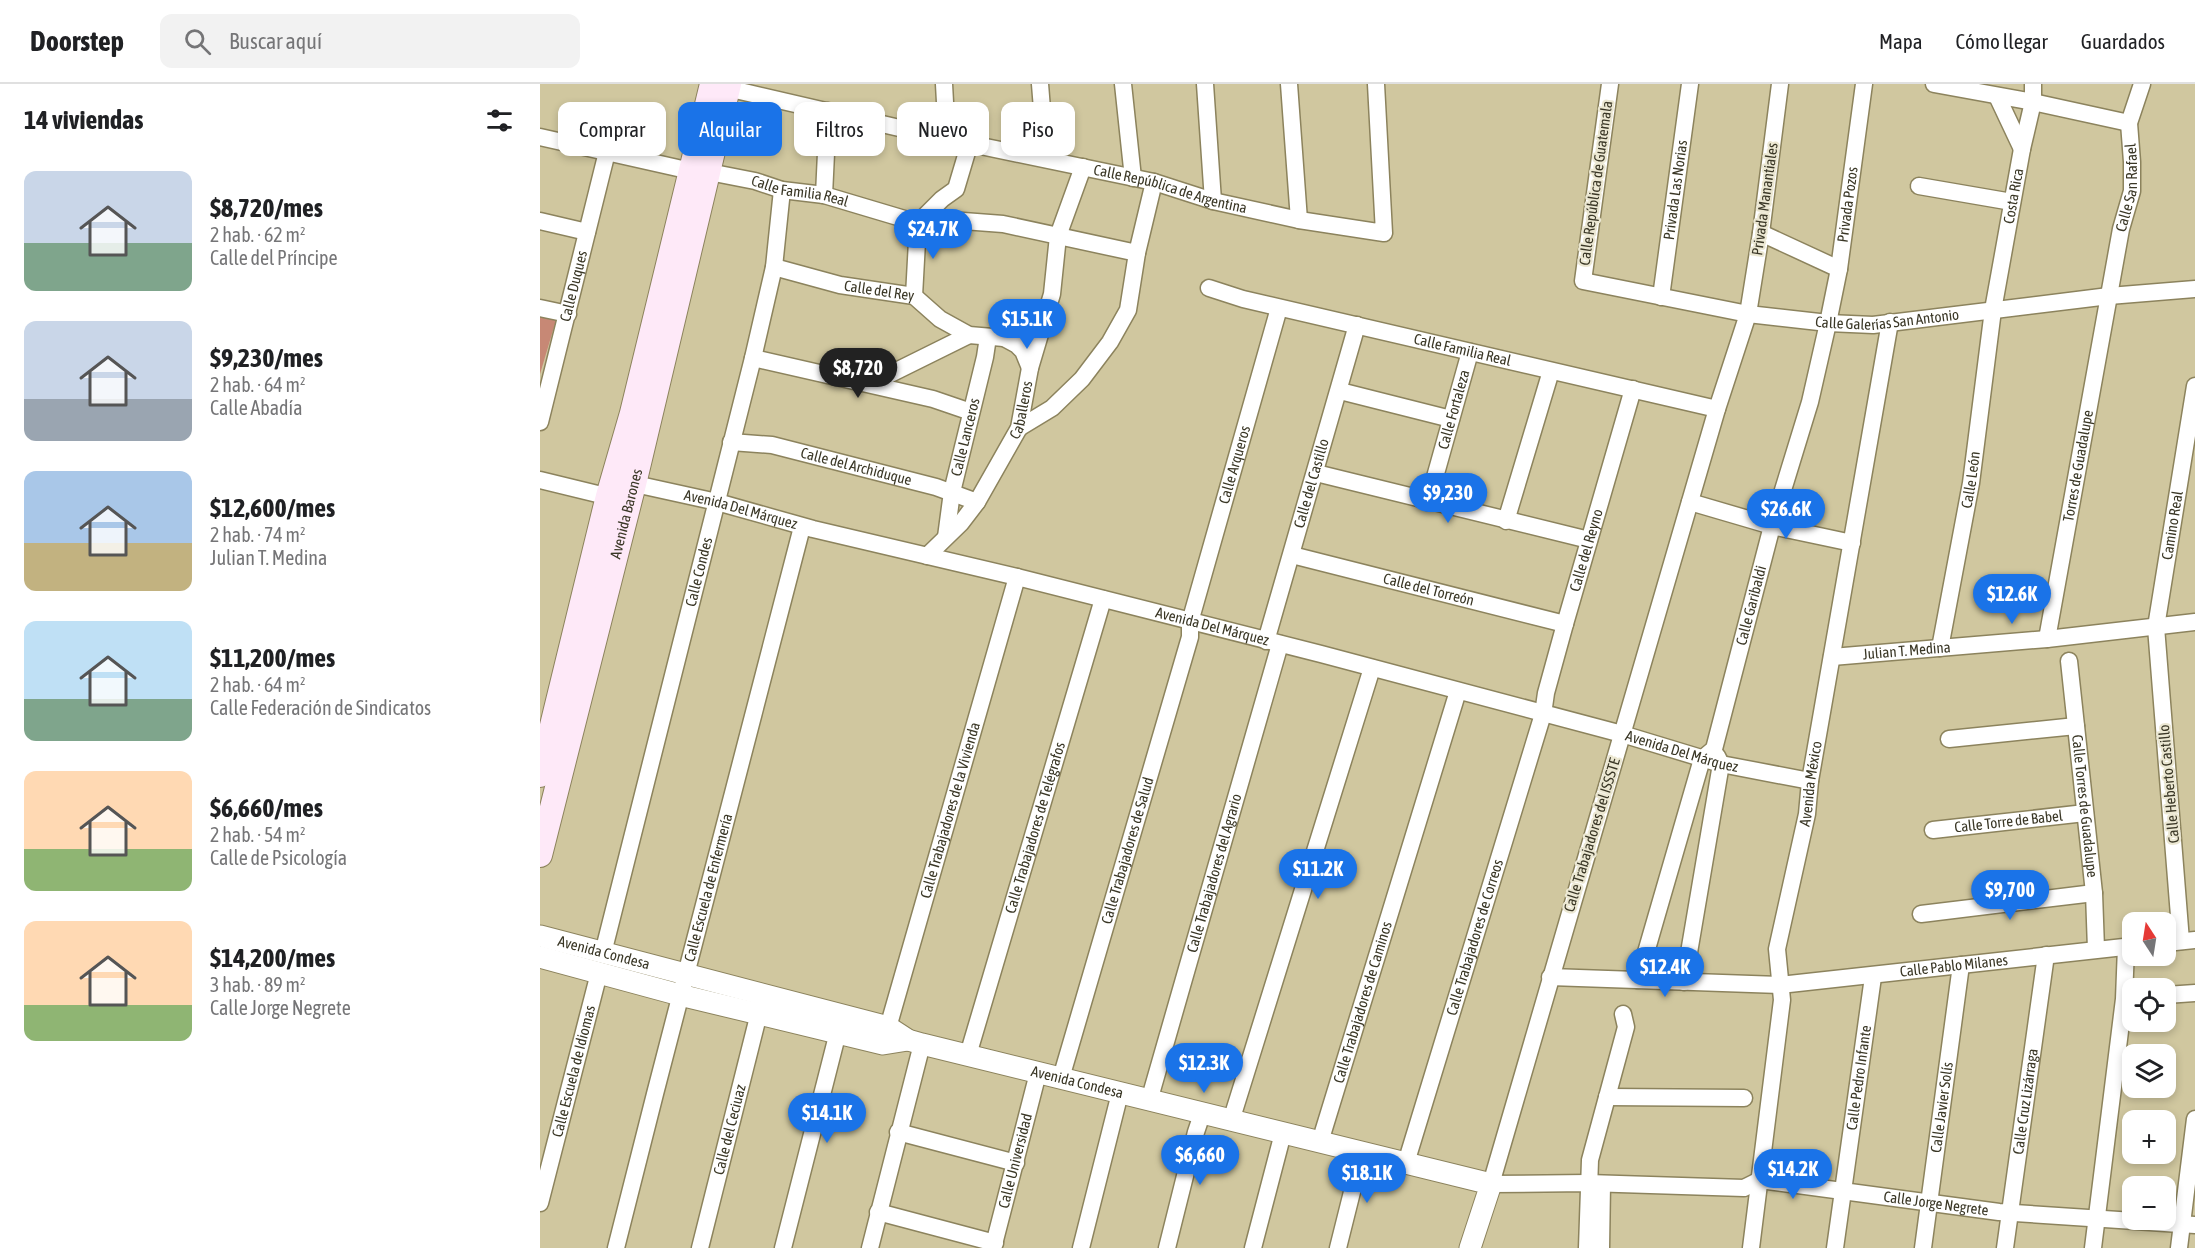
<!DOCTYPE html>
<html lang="es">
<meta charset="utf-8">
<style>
body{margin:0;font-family:"Asap Condensed",sans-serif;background:#f2f2f2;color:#202124;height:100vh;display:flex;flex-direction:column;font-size:22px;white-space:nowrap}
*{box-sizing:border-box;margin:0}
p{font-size:20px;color:#757577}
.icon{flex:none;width:33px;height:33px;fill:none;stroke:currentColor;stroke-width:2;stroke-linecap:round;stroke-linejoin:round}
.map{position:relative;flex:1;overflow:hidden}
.drawer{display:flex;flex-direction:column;background:#fff;width:540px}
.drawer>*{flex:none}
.hud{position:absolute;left:18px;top:18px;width:570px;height:54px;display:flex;gap:12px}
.needle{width:39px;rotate:348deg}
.buttons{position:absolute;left:1582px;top:828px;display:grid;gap:12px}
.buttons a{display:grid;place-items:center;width:54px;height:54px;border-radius:12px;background:#fff;box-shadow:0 3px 9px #0003;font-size:30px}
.price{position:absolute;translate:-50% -51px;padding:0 14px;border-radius:21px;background:#1a73e8;color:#fff;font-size:20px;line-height:39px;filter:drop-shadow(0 2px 3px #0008)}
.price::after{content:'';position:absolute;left:50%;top:36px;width:18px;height:14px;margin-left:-9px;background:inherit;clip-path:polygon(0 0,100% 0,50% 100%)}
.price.current{background:#222;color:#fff}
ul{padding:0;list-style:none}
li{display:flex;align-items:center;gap:18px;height:150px;padding:0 24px}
li span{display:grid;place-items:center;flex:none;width:168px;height:120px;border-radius:12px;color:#555}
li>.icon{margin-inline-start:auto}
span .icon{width:72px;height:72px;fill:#fffc;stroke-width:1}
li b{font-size:26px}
h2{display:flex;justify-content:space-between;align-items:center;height:72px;padding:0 24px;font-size:26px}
.tag{padding:0 21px;border-radius:12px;background:#fff;box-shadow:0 3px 9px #0003;font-size:21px;line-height:54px}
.tag.current{background:#1a73e8;color:#fff}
header{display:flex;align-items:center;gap:36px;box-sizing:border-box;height:84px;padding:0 30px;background:#fff;border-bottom:2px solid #e0e0e0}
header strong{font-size:28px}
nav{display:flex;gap:33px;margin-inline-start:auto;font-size:21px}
.search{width:420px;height:54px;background:#f2f2f2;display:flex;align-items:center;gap:15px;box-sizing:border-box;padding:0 21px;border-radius:12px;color:#757577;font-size:22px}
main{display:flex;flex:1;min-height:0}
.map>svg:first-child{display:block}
</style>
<header>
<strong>Doorstep</strong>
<div class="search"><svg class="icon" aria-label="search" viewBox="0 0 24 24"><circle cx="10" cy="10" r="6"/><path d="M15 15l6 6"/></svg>Buscar aquí</div>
<nav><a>Mapa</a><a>Cómo llegar</a><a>Guardados</a></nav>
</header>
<main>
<section class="drawer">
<h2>14 viviendas<svg class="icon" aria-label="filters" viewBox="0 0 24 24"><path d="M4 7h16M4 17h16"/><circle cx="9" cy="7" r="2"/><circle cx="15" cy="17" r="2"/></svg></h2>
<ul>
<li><span style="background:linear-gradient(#c9d6e8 60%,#7fa58c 0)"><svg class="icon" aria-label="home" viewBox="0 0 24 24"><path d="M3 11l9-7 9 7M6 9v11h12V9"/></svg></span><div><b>$8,720/mes</b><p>2 hab. · 62 m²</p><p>Calle del Príncipe</p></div></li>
<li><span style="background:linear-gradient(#c9d6e8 65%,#9aa5b1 0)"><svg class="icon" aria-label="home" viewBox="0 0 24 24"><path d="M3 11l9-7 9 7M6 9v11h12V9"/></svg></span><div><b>$9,230/mes</b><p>2 hab. · 64 m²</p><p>Calle Abadía</p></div></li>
<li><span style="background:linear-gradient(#a9c7e8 60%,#c2b280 0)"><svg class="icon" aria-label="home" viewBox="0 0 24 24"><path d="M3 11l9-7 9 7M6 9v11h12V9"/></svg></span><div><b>$12,600/mes</b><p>2 hab. · 74 m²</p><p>Julian T. Medina</p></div></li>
<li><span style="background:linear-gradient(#bfe0f5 65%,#7fa58c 0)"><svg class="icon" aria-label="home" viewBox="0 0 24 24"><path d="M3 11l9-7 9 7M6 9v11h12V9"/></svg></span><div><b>$11,200/mes</b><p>2 hab. · 64 m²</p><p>Calle Federación de Sindicatos</p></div></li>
<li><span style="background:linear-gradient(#ffd9b3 65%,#8fb573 0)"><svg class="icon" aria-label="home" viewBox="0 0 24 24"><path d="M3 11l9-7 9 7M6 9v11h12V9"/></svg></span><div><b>$6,660/mes</b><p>2 hab. · 54 m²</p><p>Calle de Psicología</p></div></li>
<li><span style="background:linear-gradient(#ffd9b3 70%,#8fb573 0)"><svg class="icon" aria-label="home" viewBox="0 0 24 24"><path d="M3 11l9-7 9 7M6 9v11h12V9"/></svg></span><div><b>$14,200/mes</b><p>3 hab. · 89 m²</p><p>Calle Jorge Negrete</p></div></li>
</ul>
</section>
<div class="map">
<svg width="1655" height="1164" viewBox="0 0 1655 1164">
<rect width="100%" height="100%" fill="#d0c79f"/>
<path fill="#c78875" d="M0 229 17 233 0 290Z"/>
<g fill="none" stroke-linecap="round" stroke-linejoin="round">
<g stroke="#8c835d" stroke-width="19">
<g id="minor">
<path d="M404 0 407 55"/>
<path d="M500 0 506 75"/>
<path d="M583 0 593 94"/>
<path d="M665 0 673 117"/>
<path d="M749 0 759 136"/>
<path id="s1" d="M1070 0 1043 197 1208 230 1288 239 1333 241 1569 212 1655 205"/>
<path id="s2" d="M1240 0 1221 149 1208 230 1177 325 951 1100 1048 1099 1204 1104 1220 1096 1459 1128 1655 1141"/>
<path d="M1394 0 1493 18 1589 39"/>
<path id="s3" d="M178 2 407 55 614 98 673 117 759 136 844 149 836 0"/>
<path d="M1457 12 1482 65"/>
<path id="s4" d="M0 53 151 87 169 88 215 97 242 106 284 111 378 139 410 136 463 140 597 169"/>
<path d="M1379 102 1472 118"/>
<path d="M284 111 288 27"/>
<path d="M0 137 47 148"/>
<path d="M1221 149 1299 185"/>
<path id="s5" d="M234 183 300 201 374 212 400 235 429 251 464 254 477 261 483 267 490 284"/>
<path id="s6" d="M669 204 703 215 1177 325"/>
<path d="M374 212 378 139 402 115 416 105 430 58"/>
<path id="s7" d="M1121 213 1150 0"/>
<path d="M0 224 28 230"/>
<path d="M464 254 501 244"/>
<path d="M213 274 393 315 431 328"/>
<path d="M330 300 429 251"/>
<path d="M800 307 911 335"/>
<path id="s8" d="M0 338 67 68"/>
<path d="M479 344 512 324 542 295 570 258 588 226 597 169 614 98"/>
<path id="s9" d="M191 358 232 361 396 403 437 418"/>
<path d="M776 389 1049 456"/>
<path d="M0 396 78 415"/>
<path id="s10" d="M86 398 177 418 273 445 477 493 781 570 1082 650 1181 680 1270 697"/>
<path id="s11" d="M888 418 930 268"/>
<path d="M1150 418 1232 442 1312 459"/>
<path d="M966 437 1011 287"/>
<path id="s12" d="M406 453 412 408 445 273 448 253"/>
<path id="s13" d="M752 471 1025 540"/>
<path id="s14" d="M387 472 421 439 437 418 479 344 490 284 512 210 518 152 543 83"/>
<path id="s15" d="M1507 555 1581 145 1592 107V78L1589 39 1602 0"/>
<path id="s16" d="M726 557 817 241"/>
<path id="s17" d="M1400 564 1431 399 1453 226 1482 65 1493 18V0"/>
<path id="s18" d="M1292 573 1507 555 1655 538"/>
<path id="s19" d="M1529 577 1554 809 1556 865"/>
<path d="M1409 655 1536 642"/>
<path id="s20" d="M1393 746 1545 729"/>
<path d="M1381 830 1554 809"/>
<path id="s21" d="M1641 857 1616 543 1655 302"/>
<path d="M1626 859 1655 856"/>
<path id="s22" d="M63 869 213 274 234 183 242 106"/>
<path id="s23" d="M1010 893 1240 901 1593 862"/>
<path id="s24" d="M1098 896 1162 675 1174 665 1232 442 1270 318 1288 239 1299 185 1324 0"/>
<path d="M1144 898 1181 680 1177 672"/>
<path d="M1626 911 1655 909"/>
<path id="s25" d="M345 954 477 493"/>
<path id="s26" d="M428 971 563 515"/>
<path id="s27" d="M521 994 650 553V538L739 224"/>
<path d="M1067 1013 1204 1014"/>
<path id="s28" d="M609 1017 740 560"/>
<path d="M691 1037 832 584"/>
<path d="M358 1048 476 1079"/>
<path id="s29" d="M780 1058 918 607"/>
<path id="s30" d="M866 1079 1003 630 1006 609 1025 540 1093 305"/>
<path id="s31" d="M0 1119 59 889"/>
<path d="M338 1128 455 1159"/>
<path id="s32" d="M76 1164C136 923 201 683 262 443"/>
<path id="s33" d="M160 1164 219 929"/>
<path d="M243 1164 298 948"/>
<path d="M330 1164 382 960"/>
<path id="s34" d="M453 1164 498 989"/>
<path d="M541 1164 580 1009"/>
<path d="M627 1164 656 1048 662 1030"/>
<path d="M713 1164 743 1049"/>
<path d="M798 1164 822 1068"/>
<path d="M1047 1164 1050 1076 1086 943 1083 930"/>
<path d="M1061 1164 1062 1100"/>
<path id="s35" d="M1211 1164 1242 916 1237 865 1267 730 1270 697 1350 238"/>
<path id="s36" d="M1295 1164 1333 893"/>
<path id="s37" d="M1383 1164 1421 881"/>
<path id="s38" d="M1465 1164 1506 871"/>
<path d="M1553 1164 1584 915 1586 863"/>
<path d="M1639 1164 1655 1035"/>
</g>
</g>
<g stroke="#8c835d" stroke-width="23">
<g id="tertiary">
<path id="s39" d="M0 852 348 943 368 956 382 960 951 1100 930 1164"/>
<path d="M0 873 140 911 343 960 368 956"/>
</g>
</g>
<g stroke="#8c835d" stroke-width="26">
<g id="secondary">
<path d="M0 691 68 412 92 329 172 0"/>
<path id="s40" d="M0 771 94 400 189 0"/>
</g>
</g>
<use href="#minor" stroke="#fff" stroke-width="16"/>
<use href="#tertiary" stroke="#fff" stroke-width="21"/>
<use href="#secondary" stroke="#fee9f8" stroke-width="24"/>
</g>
<g text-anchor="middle" stroke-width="4.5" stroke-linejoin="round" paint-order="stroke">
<g font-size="15" fill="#3a3726" stroke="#ece8d3">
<text transform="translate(1056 99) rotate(-82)" y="5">Calle República de Guatemala</text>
<text dy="5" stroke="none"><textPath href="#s15" startOffset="459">Calle San Rafael</textPath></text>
<text dy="5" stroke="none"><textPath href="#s3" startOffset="464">Calle República de Argentina</textPath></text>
<text dy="5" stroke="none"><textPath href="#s7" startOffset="108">Privada Las Norias</textPath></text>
<text dy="5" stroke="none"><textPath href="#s4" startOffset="266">Calle Familia Real</textPath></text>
<text dy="5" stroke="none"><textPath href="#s17" startOffset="458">Costa Rica</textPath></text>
<text transform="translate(1225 115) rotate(-82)" y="5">Privada Manantiales</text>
<text dy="5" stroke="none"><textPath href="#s24" startOffset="807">Privada Pozos</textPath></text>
<text dy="5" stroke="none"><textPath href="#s8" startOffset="140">Calle Duques</textPath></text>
<text dy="5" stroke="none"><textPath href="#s5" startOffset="108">Calle del Rey</textPath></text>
<text dy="5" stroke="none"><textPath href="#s1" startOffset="507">Calle Galerías San Antonio</textPath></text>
<text dy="5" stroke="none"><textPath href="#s6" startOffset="261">Calle Familia Real</textPath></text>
<text dy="5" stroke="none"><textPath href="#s14" startOffset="177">Caballeros</textPath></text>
<text dy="5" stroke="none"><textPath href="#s11" startOffset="96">Calle Fortaleza</textPath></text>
<text dy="5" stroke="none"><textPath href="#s12" startOffset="102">Calle Lanceros</textPath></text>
<text dy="5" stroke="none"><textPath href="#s27" startOffset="638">Calle Arqueros</textPath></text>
<text dy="5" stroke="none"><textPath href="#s9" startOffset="128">Calle del Archiduque</textPath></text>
<text dy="5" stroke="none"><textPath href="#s15" startOffset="176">Torres de Guadalupe</textPath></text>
<text dy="5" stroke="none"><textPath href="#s17" startOffset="171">Calle León</textPath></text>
<text dy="5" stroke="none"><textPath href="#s16" startOffset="164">Calle del Castillo</textPath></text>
<text dy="5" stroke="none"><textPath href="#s10" startOffset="118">Avenida Del Márquez</textPath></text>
<text dy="5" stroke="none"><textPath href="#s40" startOffset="352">Avenida Barones</textPath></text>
<text dy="5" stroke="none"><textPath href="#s21" startOffset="418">Camino Real</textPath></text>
<text dy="5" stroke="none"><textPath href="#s30" startOffset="639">Calle del Reyno</textPath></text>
<text dy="5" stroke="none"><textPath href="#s22" startOffset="393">Calle Condes</textPath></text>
<text dy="5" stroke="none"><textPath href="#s13" startOffset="141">Calle del Torreón</textPath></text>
<text dy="5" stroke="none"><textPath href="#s24" startOffset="394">Calle Garibaldi</textPath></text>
<text dy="5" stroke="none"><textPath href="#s10" startOffset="604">Avenida Del Márquez</textPath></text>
<text dy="5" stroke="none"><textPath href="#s18" startOffset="75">Julian T. Medina</textPath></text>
<text dy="5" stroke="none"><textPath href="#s10" startOffset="1090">Avenida Del Márquez</textPath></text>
<text dy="5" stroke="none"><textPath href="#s35" startOffset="470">Avenida México</textPath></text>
<text transform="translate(1629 700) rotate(-95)" y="5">Calle Heberto Castillo</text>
<text dy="5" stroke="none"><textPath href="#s19" startOffset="146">Calle Torres de Guadalupe</textPath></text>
<text dy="5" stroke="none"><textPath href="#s25" startOffset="237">Calle Trabajadores de la Vivienda</textPath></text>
<text dy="5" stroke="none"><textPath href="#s20" startOffset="76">Calle Torre de Babel</textPath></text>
<text dy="5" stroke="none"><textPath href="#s26" startOffset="237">Calle Trabajadores de Telégrafos</textPath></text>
<text transform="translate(1052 751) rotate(-73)" y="5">Calle Trabajadores del ISSSTE</text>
<text dy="5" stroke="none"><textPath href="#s27" startOffset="237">Calle Trabajadores de Salud</textPath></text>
<text dy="5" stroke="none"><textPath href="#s28" startOffset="237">Calle Trabajadores del Agrario</textPath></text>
<text dy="5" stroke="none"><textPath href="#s32" startOffset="372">Calle Escuela de Enfermería</textPath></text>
<text dy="5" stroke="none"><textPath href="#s30" startOffset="236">Calle Trabajadores de Correos</textPath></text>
<text dy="5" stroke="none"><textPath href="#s39" startOffset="66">Avenida Condesa</textPath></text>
<text dy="5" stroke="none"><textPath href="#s23" startOffset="405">Calle Pablo Milanes</textPath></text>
<text dy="5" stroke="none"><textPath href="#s29" startOffset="146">Calle Trabajadores de Caminos</textPath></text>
<text dy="5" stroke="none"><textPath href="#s31" startOffset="136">Calle Escuela de Idiomas</textPath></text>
<text dy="5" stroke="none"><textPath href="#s36" startOffset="172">Calle Pedro Infante</textPath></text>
<text dy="5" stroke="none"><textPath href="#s39" startOffset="558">Avenida Condesa</textPath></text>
<text dy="5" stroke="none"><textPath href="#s38" startOffset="148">Calle Cruz Lizárraga</textPath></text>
<text dy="5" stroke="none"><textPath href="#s37" startOffset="142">Calle Javier Solís</textPath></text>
<text dy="5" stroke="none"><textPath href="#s33" startOffset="122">Calle del Ceciuaz</textPath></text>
<text dy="5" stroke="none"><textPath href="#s34" startOffset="90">Calle Universidad</textPath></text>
<text dy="5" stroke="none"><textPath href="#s2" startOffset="1588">Calle Jorge Negrete</textPath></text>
</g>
</g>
</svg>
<div class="buttons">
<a><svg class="needle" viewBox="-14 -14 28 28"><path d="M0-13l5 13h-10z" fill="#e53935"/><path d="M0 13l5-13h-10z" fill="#757577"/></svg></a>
<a><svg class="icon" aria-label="locate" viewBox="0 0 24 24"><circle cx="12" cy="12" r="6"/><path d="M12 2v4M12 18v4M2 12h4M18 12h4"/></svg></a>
<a><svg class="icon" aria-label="layers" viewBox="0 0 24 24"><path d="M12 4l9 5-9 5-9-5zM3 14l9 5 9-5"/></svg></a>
<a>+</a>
<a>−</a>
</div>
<b class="price" style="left:393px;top:176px">$24.7K</b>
<b class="price" style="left:487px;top:266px">$15.1K</b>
<b class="price current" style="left:318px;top:315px">$8,720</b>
<b class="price" style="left:908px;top:440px">$9,230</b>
<b class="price" style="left:1246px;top:456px">$26.6K</b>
<b class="price" style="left:1472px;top:541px">$12.6K</b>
<b class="price" style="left:778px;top:816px">$11.2K</b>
<b class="price" style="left:1470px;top:837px">$9,700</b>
<b class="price" style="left:1125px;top:914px">$12.4K</b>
<b class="price" style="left:664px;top:1010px">$12.3K</b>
<b class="price" style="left:287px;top:1060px">$14.1K</b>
<b class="price" style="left:660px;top:1102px">$6,660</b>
<b class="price" style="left:1253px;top:1116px">$14.2K</b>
<b class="price" style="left:827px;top:1120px">$18.1K</b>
<div class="hud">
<a class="tag">Comprar</a>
<a class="tag current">Alquilar</a>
<a class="tag">Filtros</a>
<a class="tag">Nuevo</a>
<a class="tag">Piso</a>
</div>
</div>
</main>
